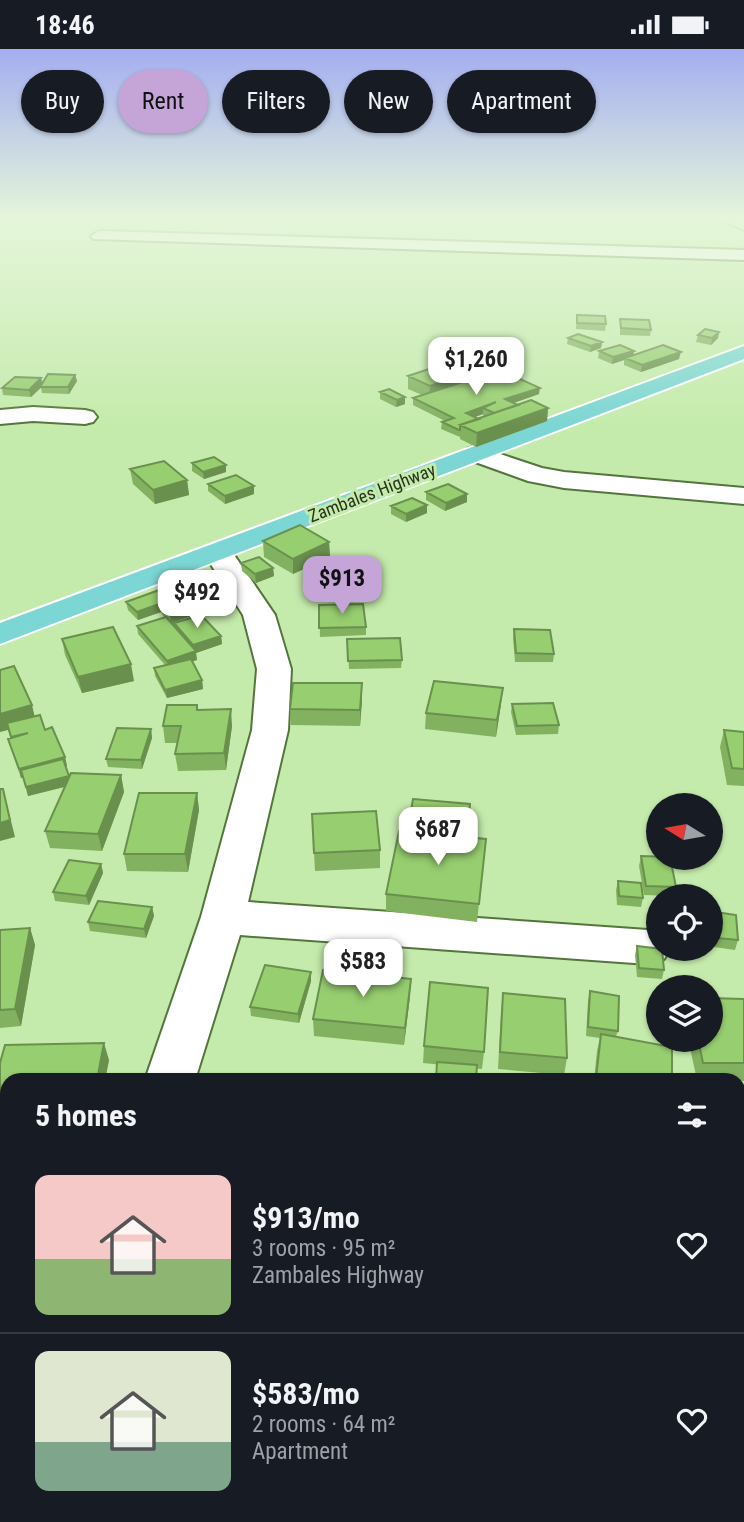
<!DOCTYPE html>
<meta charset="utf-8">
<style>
body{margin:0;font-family:"Roboto Condensed",sans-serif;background:#242831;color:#f1f3f6;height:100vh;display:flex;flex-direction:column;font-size:26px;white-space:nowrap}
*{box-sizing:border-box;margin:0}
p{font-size:23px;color:#9ea1a6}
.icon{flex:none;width:38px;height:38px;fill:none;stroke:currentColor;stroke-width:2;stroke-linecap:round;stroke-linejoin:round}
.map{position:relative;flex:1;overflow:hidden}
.drawer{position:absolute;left:0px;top:1024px;width:746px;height:450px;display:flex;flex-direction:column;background:#171b24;border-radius:21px 21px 0 0;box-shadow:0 2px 5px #0004}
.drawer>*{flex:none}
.hud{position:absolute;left:21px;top:21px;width:704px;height:63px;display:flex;gap:14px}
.needle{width:46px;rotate:281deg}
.buttons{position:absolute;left:646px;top:744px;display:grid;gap:14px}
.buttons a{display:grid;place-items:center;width:77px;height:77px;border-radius:50%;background:#171b24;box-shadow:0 2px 5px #0004;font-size:35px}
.price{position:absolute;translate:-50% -60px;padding:0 16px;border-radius:14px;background:#fff;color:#222;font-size:23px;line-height:46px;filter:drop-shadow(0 2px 4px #0008)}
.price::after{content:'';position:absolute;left:50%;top:42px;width:21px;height:16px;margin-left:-10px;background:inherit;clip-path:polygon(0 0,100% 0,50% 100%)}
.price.on{background:#c5a4d8;color:#111}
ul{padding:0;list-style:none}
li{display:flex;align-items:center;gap:21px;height:175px;padding:0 35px}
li+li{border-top:2px solid #363941}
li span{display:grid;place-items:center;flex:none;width:196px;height:140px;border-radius:14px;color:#555}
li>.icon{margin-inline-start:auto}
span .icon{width:84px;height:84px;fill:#fffc;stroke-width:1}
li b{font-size:30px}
h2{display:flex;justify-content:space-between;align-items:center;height:84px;padding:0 35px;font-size:30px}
.tag{padding:0 24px;border-radius:32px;background:#171b24;box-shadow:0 2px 5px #0004;font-size:24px;line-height:63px}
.tag.on{background:#c5a4d8;color:#111}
.status{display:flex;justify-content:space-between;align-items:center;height:49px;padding:0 35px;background:#171b24;direction:ltr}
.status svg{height:19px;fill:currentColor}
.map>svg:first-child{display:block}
</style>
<div class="status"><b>18:46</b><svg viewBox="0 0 49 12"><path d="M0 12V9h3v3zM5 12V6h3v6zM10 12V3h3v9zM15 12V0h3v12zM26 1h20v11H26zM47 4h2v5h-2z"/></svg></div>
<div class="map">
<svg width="744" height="1473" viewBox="0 0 744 1473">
<rect width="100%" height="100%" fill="#c5ebac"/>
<path fill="#b8e19c" d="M34 1466 429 1467V1473H33Z"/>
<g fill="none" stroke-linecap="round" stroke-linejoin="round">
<g stroke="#54753c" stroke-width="4">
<path id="minor" d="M723 171H744V181Z
M99 182 744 201V211L93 190 91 187Z
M33 358 85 361 93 363 97 368 93 373 85 375 33 372 0 375V361Z
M476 397 542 419 564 423 744 439V455L564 439 528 432 467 410 463 405 467 400Z
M218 494 228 497 275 566 291 620 288 681 248 853 648 881 658 884V900H670L664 910 648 915 240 886 195 1031H145L201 868 252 681 257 620 243 566 203 503 208 497Z
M7 1440V1466H60L58 1473H0V1447Z"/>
</g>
<g stroke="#fff" stroke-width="4">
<path id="major" d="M744 297V310L0 595V574Z"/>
</g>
<use href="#minor" fill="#fff" fill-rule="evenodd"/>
<use href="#major" fill="#7cd6d4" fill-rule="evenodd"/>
</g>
<path fill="#82b160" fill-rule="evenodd" d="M577 266 606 275 605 282 576 280Z
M620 270 651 281 650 287 620 286Z
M719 283 718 289 711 296 696 293 698 286Z
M568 289 602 293 601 299 590 303 567 295Z
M599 302H634L633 306 679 310 641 323 624 316V311L612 315 598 309Z
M492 324 539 345 514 354 518 356 548 359 547 372 476 398 460 390V388L441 380 442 373 445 372 413 356V349L422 346 408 340V327ZM483 365V366L485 368 479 370 475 368Z
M75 326 77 332 69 345 42 344 41 339 31 348 3 346 2 339 41 329 42 334Z
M380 343 405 355 396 358 380 350Z
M192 414 226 423 204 430 192 422Z
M130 420 187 431 189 446 155 455 133 435Z
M208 435 254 445 225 455 208 442Z
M426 443 467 445V453L445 462 426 451Z
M391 457 427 464 406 473 391 465Z
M263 492 329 493 330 508 293 525 264 508Z
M241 514 273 519 274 527 256 534 242 522Z
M173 552 197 565 171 574 174 577V574L221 587 222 595 196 604 197 611 192 612 202 631 203 640 167 649 155 627 154 619 165 616 138 585 137 577 164 568 161 563 138 571 128 561 126 553Z
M319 556 366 578V586L320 588Z
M514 580 554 605 553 613H515L513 589Z
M62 590 134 632 82 644 65 606Z
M347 590 402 611 401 619 349 620Z
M362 651 360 677 291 676 290 660Z
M501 655 496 688 425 680 426 664Z
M512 655 559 676 558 685 516 686 511 663Z
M198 661 232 677 226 721 178 722 175 705 177 694H165L163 677Z
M35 668 65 708 67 717H65L69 728 121 726 124 743 102 802 50 799 45 782 65 738 28 747 23 729H21L8 690 11 689 8 681 0 683Z
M151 680 152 689 142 720 108 718 106 710Z
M724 681 744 683V737L727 736 720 698Z
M197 744 199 761 188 823 127 822 124 805Z
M470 755 467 788 409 782V773Z
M312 765 380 801V819L315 822Z
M486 790 477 873 386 862V845Z
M641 807 676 838 674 847 644 846 639 817Z
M101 815 103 824 89 856 55 852 53 843Z
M618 832 643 849 641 858 617 856 616 841Z
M152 858 154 867 146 889 90 882 88 873Z
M716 863 738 891 735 901 714 898 713 872Z
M30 879 35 896 21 977 0 979V881Z
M637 897 664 921 662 930 637 928 635 906Z
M311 932 299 974 251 967 250 958Z
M590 942 618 982 616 987 672 1031H594L597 1002 600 989 586 987 588 952Z
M503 944 567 1009 564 1026 498 1020 501 962Z
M410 947 404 996 314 987 313 970Z
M744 950V1032L697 1031 688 990H710Z
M424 997 484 1003 482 1020 423 1014Z
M109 1011 105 1031H7V1067H0V1014Z
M0 1166H7V1243H0Z
M0 1250 7 1251V1305L0 1304Z
M686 1466H738L744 1473H686Z"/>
<path fill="#6a904e" d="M719 283 718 289 711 296 712 289Z
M602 293 601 299 590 303 591 297Z
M634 302 633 309H625L624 311 612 315 613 308Z
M681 303 679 310 641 323 642 316Z
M493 314 492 327 429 350 430 337Z
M75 326 77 332 69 345 68 338Z
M41 329 43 336 31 348 29 341Z
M540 339 539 345 504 357 505 350Z
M405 348V355L396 358 397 351Z
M496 353 483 359V365L466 371V364Z
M548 359 547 372 476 398 477 384Z
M226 416V423L204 430 203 423Z
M187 431 189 446 155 455 153 441Z
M254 437V445L225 455V447Z
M467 445V453L445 462 446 454Z
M427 456V464L406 473V465Z
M329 493 330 508 293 525V510Z
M273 519 274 527 256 534 255 525Z
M173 550 174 559 160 557 161 563 138 571 137 563Z
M196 557 197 565 171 574 170 566Z
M221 587 222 595 196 604 197 611 168 620 167 612 194 603 193 596Z
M131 615 134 632 82 644 78 628Z
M202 631 203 640 167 649 165 641Z
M362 634V651L360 677V661Z
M503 639 501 655 496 688 497 671Z
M32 656 36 673 0 683V665Z
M231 660 232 677 226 721 224 704Z
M151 680 152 689 142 720 141 711Z
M65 708 67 717 21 729 19 720Z
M121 726 124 743 102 802 98 785Z
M69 727 71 736 28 747 26 738Z
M3 740 15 788 0 792V774Z
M197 744 199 761 188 823 185 805Z
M101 815 103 824 89 856 86 847Z
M152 858 154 867 146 889 144 880Z
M30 879 35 896 21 977 15 960Z
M311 923V932L299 974 298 965Z
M411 930 410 947 404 996 405 979Z
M104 994 109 1011 105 1031H97Z
M7 1115V1124L0 1126V1116Z"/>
<path fill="#97ce70" stroke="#6a904e" stroke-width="2" d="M577 266 605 267 606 275 577 274Z
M620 270 649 271 651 281 621 279Z
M705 280 719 283 712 289 698 286Z
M578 285 602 293 591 297 568 289Z
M620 296 634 302 613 308 599 302Z
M663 296 681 303 642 316 625 309Z
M471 306 493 314 430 337 408 327Z
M500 321 540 339 505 350 518 356 494 364 483 359 496 353 466 364 479 370 460 376V381H459L442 373 454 369 413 349Z
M48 325 75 326 68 338H40Z
M15 328 41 329 29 341 2 339Z
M389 340 405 348 397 351 380 343Z
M531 351 548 359 477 384 460 376Z
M214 408 226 416 203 423 192 414Z
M164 412 187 431 153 441 130 420Z
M236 426 254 437 225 447 208 435Z
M448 435 467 445 446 454 426 443Z
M412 449 427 456 406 465 391 457Z
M300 476 329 493 293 510 263 492Z
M259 508 273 519 255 525 241 514Z
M162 540 173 550 137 563 126 553Z
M186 548 196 557 170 566 160 557Z
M363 555 366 578 319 579V556Z
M201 566 221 587 193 596 174 574Z
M166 568 196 602 167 612 137 577Z
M113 578 131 615 78 628 62 590Z
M514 580 550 581 554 605 516 604Z
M400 589 402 611 348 612 347 590Z
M191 610 202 631 165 641 154 619Z
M14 617 32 656 0 665V621Z
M434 632 503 639 497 671 426 664Z
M293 634H362L360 661 290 660Z
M553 654 559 676 517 677 512 655Z
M167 656H197V661L231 660 224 704 175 705 181 677H163Z
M40 666 45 681 52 678 65 708 19 720 8 690 28 684 11 688 7 674Z
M117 679 151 680 141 711 106 710Z
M724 681 744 683V720L732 719Z
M63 710 69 727 26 738 21 721Z
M71 724 121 726 98 785 45 782Z
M0 740H3L10 771 0 774Z
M139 744H197L185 805H124Z
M413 750 470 755 468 778 409 773Z
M376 762 380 801 314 804 312 765Z
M399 782 486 790 479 855 386 845Z
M641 807 670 808 676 838 646 837Z
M69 811 101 815 86 847 53 843Z
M618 832 641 834 643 849 619 847Z
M98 852 152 858 144 880 88 873Z
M716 863 736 866 738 891 717 889Z
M30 879 15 960 0 961V881Z
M637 897 662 900 664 921 639 919Z
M265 916 311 923 298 965 250 958Z
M323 921 411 930 405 979 313 970Z
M430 933 488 939 484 1003 424 997Z
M590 942 619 947 618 982 588 978Z
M503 944 565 950 567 1009 500 1003Z
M710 949 744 950V1014H703L698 990H710Z
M601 985 672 998V1031L596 1030Z
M104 994 97 1031H7V1050H0V1014L5 996Z
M437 1013 477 1016 476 1031H436Z
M7 1083V1115L0 1116V1084Z
M0 1166H7V1228H0Z
M0 1250 7 1251V1298L0 1297Z
M738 1434 744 1435V1473H690V1466H738Z
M40 1466H313V1473H39Z"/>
<linearGradient id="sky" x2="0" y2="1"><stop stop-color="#a4aef0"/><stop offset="0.45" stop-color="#e5f6da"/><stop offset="1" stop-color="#e5f6da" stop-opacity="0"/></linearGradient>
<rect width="744" height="377" fill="url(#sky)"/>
<g text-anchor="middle" stroke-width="6" stroke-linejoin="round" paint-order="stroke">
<g font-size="18" fill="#26351c" stroke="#c5ebac">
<text transform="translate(372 444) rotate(-21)" y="6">Zambales Highway</text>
</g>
</g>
</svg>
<div class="buttons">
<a><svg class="needle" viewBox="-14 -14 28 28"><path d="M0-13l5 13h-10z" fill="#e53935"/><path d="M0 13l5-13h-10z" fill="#9ea1a6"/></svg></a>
<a><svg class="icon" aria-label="locate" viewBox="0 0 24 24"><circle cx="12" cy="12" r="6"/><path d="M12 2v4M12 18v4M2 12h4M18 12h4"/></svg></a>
<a><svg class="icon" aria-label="layers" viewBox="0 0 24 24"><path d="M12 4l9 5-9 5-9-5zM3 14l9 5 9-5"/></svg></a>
</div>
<b class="price" style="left:476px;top:348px">$1,260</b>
<b class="price on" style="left:342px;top:567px">$913</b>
<b class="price" style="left:197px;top:581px">$492</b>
<b class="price" style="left:438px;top:818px">$687</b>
<b class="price" style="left:363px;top:950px">$583</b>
<div class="hud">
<a class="tag">Buy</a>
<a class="tag on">Rent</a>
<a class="tag">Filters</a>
<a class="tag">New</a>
<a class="tag">Apartment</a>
</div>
<section class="drawer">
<h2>5 homes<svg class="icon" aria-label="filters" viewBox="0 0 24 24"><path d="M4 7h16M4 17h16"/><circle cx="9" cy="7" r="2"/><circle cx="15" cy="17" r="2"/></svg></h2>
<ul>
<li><span style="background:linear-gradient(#f6c9c9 60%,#8fb573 0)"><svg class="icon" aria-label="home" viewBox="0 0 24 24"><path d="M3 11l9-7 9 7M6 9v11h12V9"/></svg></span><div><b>$913/mo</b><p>3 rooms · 95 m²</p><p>Zambales Highway</p></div><svg class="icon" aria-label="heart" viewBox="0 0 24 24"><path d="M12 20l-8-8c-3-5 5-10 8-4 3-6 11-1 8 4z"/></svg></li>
<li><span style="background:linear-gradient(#dfe7d0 65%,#7fa58c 0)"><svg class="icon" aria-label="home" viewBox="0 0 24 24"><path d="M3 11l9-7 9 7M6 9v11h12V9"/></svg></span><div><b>$583/mo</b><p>2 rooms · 64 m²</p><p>Apartment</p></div><svg class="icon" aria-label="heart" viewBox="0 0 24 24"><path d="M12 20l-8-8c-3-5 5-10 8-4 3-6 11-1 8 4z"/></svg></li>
</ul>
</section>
</div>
